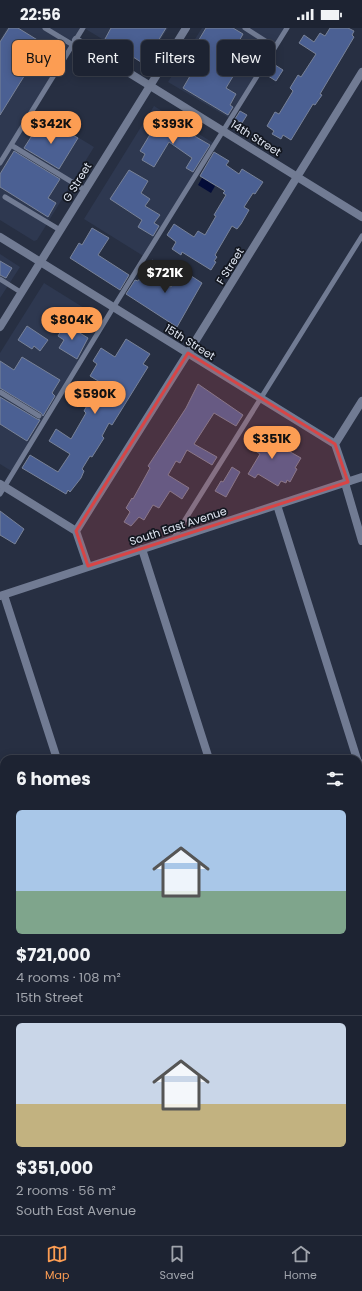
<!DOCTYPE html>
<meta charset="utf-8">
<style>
body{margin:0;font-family:Poppins,sans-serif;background:#2a2f3e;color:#f1f3f6;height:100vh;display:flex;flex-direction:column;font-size:15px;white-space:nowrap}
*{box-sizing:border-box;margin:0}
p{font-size:13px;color:#a0a4ac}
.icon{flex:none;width:22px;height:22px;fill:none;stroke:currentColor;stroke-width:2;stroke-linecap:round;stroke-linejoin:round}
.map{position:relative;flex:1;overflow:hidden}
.sheet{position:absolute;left:0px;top:727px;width:362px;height:480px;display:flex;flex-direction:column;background:#1d2332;border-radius:12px 12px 0 0;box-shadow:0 2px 10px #0003,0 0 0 1px #3b404d}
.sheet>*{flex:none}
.top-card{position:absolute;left:12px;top:12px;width:338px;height:36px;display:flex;gap:8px}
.price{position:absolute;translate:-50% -34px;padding:0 9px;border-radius:14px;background:#fc9d53;color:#111;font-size:13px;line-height:26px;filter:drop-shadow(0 1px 2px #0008)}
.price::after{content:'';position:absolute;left:50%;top:24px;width:12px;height:9px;margin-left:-6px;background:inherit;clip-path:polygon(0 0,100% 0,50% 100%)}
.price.on{background:#222;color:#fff}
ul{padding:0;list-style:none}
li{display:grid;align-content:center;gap:8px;height:212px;padding:0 16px}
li+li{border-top:1px solid #3b404d}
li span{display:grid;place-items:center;height:124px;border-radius:6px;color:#555}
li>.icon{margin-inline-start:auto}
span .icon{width:72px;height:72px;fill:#fffc;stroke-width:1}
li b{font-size:17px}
h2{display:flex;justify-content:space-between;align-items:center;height:48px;padding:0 16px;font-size:17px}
.pill{padding:0 14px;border-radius:6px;background:#1d2332;box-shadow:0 2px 10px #0003,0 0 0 1px #3b404d;font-size:14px;line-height:36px}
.pill.on{background:#fc9d53;color:#111}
.status{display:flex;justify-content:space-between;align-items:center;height:28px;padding:0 20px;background:#1d2332;direction:ltr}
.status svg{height:11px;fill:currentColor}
.dock{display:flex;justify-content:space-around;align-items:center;height:56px;border-top:1px solid #3b404d;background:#1d2332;font-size:11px;color:#a0a4ac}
.dock a{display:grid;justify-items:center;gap:2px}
.dock .on{color:#fc9d53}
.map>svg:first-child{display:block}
</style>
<div class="status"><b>22:56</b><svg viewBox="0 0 49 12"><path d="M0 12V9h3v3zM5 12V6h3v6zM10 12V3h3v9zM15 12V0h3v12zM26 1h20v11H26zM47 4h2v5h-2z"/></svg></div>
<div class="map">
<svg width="362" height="1207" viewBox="0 0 362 1207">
<rect width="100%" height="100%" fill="#272f42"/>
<path fill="#2e3850" d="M7 0H83L33 82 94 119 37 212 34 213 0 192V12Z
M84 0H168L145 37Z
M202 0H287L231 91 168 54Z
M154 78 215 116 145 229 84 191Z
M0 226 20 239 0 270Z
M44 255 105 293 13 444 0 436V325Z
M362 1053V1207H223L222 1203H358V1055Z"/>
<path fill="#030c38" d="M202 150 215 158 211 165 198 157Z"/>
<path fill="#4b6093" stroke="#788298" d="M9 0H18L44 16 0 87V14Z
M111 0H166L144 36 105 11Z
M206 0H233L243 6 232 26 256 40 251 48 238 40 226 60 236 66 230 77 233 79 228 87 183 60 200 31 191 25Z
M330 0H348L354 3 352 7 354 9 320 66 322 67 315 77 313 76 291 112 283 107 281 111 272 106 274 103 267 98 275 84 279 86 293 63 290 60 298 47 301 49 316 26 299 15 304 7 314 14 320 5 325 8Z
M272 35 283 42 276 53 265 46Z
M240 83 247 87 242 95 235 91Z
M160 90 189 109 191 106 210 117 193 144 186 140 192 130 169 114 154 139 142 132 145 126 140 123Z
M40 95 58 106 62 101 78 110 59 141 24 120Z
M14 123 60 151 48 170 56 175 48 189 0 159V146Z
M214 124 229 133 226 137 239 146 242 141 263 154 255 166 253 165 244 179 249 182 241 196 237 201 232 198 215 227 217 229 214 233 216 234 211 242 182 224 181 227 172 221 176 214 167 207 174 196 194 209 198 203 205 207 216 188 214 187 226 167 223 165 225 163 200 148Z
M129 142 148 153 141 165 150 171 145 178 160 187 154 195 159 198 153 208 138 199 142 192 110 171Z
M92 200 109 210 98 227 129 247 120 262 70 230 79 215 82 217Z
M152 232 160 237 154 248 171 259 182 242 202 255 177 299 126 266 135 252 138 253Z
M0 233 12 240 6 250 0 247Z
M65 296 88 310 77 331 59 320 64 312 58 308Z
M27 298 48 312 40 323 34 318 32 321 18 312Z
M126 311 150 326 143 336 148 339 112 397 109 395 102 408 104 410 92 429 90 428 82 441 84 443 81 450 70 464 68 462 66 466 22 440 30 427 58 444 70 426 49 413 56 401 71 411 86 385 84 383 89 374 91 375 103 356 90 348 97 336 93 333 101 320 115 329Z
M22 329 60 352 52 365 55 368 43 388 41 385 0 360V333L14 342Z
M198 356 243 387 236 398 214 385 194 416 217 429 212 437 187 422 180 435 176 433 168 447 189 460 182 471 170 463 159 480 153 477 144 492 139 489 131 498 124 494 130 484 126 480 132 470 133 471 150 440 148 438 186 380Z
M0 369 37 391 40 392 27 413 0 396Z
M253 403 301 430 295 440 297 441 290 454 287 452 286 455 281 453 278 458 258 446 255 450 248 446 260 426 245 416Z
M232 439 240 444 226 469 215 463 221 453 223 454Z
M0 483 24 501 15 516 0 507Z"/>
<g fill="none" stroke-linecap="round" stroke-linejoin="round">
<path stroke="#717b93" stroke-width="5" d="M45 0 73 17
M245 0 275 19
M11 117 85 162
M0 135 83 0
M5 169 60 202
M0 251 22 265
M0 364 39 388
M0 466 113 280 287 0
M173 511 362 208
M0 784 4 797
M358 963 362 975
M135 1203 136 1207"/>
<path stroke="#717b93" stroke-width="8" d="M76 12 362 189
M0 209 335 416 348 454
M335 416 362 373
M345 455 362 513
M0 456 76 503 88 538
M277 477 357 731
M76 503 188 325 362 44
M142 521 209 731
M4 567 57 731
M358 733 362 745
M0 864 4 863
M0 1022 4 1034
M358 1042 362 1041
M0 1159 4 1158
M58 1203 59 1207
M209 1203 210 1207"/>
<path stroke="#717b93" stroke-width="8" d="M0 299 186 0
M0 568 362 449"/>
</g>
<path fill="#d84546" fill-opacity="0.2" stroke="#d84546" stroke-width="3" stroke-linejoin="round" d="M188 325 335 416 348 454 88 538 76 503Z"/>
<g text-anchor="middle" stroke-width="3.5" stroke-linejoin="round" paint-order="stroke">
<g font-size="11" fill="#e1e7f3" stroke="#131720">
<text transform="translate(256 110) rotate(32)" y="4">14th Street</text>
<text transform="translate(77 154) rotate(-58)" y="4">G Street</text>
<text transform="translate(230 238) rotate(-58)" y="4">F Street</text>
<text transform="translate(190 314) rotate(32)" y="4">15th Street</text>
<text transform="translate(178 498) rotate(-18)" y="4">South East Avenue</text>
</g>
</g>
</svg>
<b class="price" style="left:51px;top:117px">$342K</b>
<b class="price" style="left:173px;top:117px">$393K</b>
<b class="price on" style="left:165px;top:266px">$721K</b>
<b class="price" style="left:72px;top:313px">$804K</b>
<b class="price" style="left:95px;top:387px">$590K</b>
<b class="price" style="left:272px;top:432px">$351K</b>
<div class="top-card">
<a class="pill on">Buy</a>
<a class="pill">Rent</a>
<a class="pill">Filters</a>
<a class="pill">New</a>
</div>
<section class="sheet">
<h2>6 homes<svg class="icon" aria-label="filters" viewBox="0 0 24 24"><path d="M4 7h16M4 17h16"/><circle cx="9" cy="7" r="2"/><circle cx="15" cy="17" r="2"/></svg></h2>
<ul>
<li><span style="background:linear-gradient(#a9c7e8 65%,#7fa58c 0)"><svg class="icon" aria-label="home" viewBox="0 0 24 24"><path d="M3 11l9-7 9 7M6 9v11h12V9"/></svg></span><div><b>$721,000</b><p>4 rooms · 108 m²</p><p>15th Street</p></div></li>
<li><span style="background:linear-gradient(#c9d6e8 65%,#c2b280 0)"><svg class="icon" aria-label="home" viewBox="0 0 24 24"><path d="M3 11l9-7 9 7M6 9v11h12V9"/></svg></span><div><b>$351,000</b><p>2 rooms · 56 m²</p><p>South East Avenue</p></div></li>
</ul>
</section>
</div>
<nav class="dock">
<a class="on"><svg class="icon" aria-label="map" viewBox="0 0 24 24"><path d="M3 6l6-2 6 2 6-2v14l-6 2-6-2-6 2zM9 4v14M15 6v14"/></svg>Map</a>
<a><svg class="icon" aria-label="saved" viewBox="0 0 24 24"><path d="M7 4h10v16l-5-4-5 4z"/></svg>Saved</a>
<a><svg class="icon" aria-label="home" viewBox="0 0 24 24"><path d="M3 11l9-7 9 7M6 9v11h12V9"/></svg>Home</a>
</nav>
